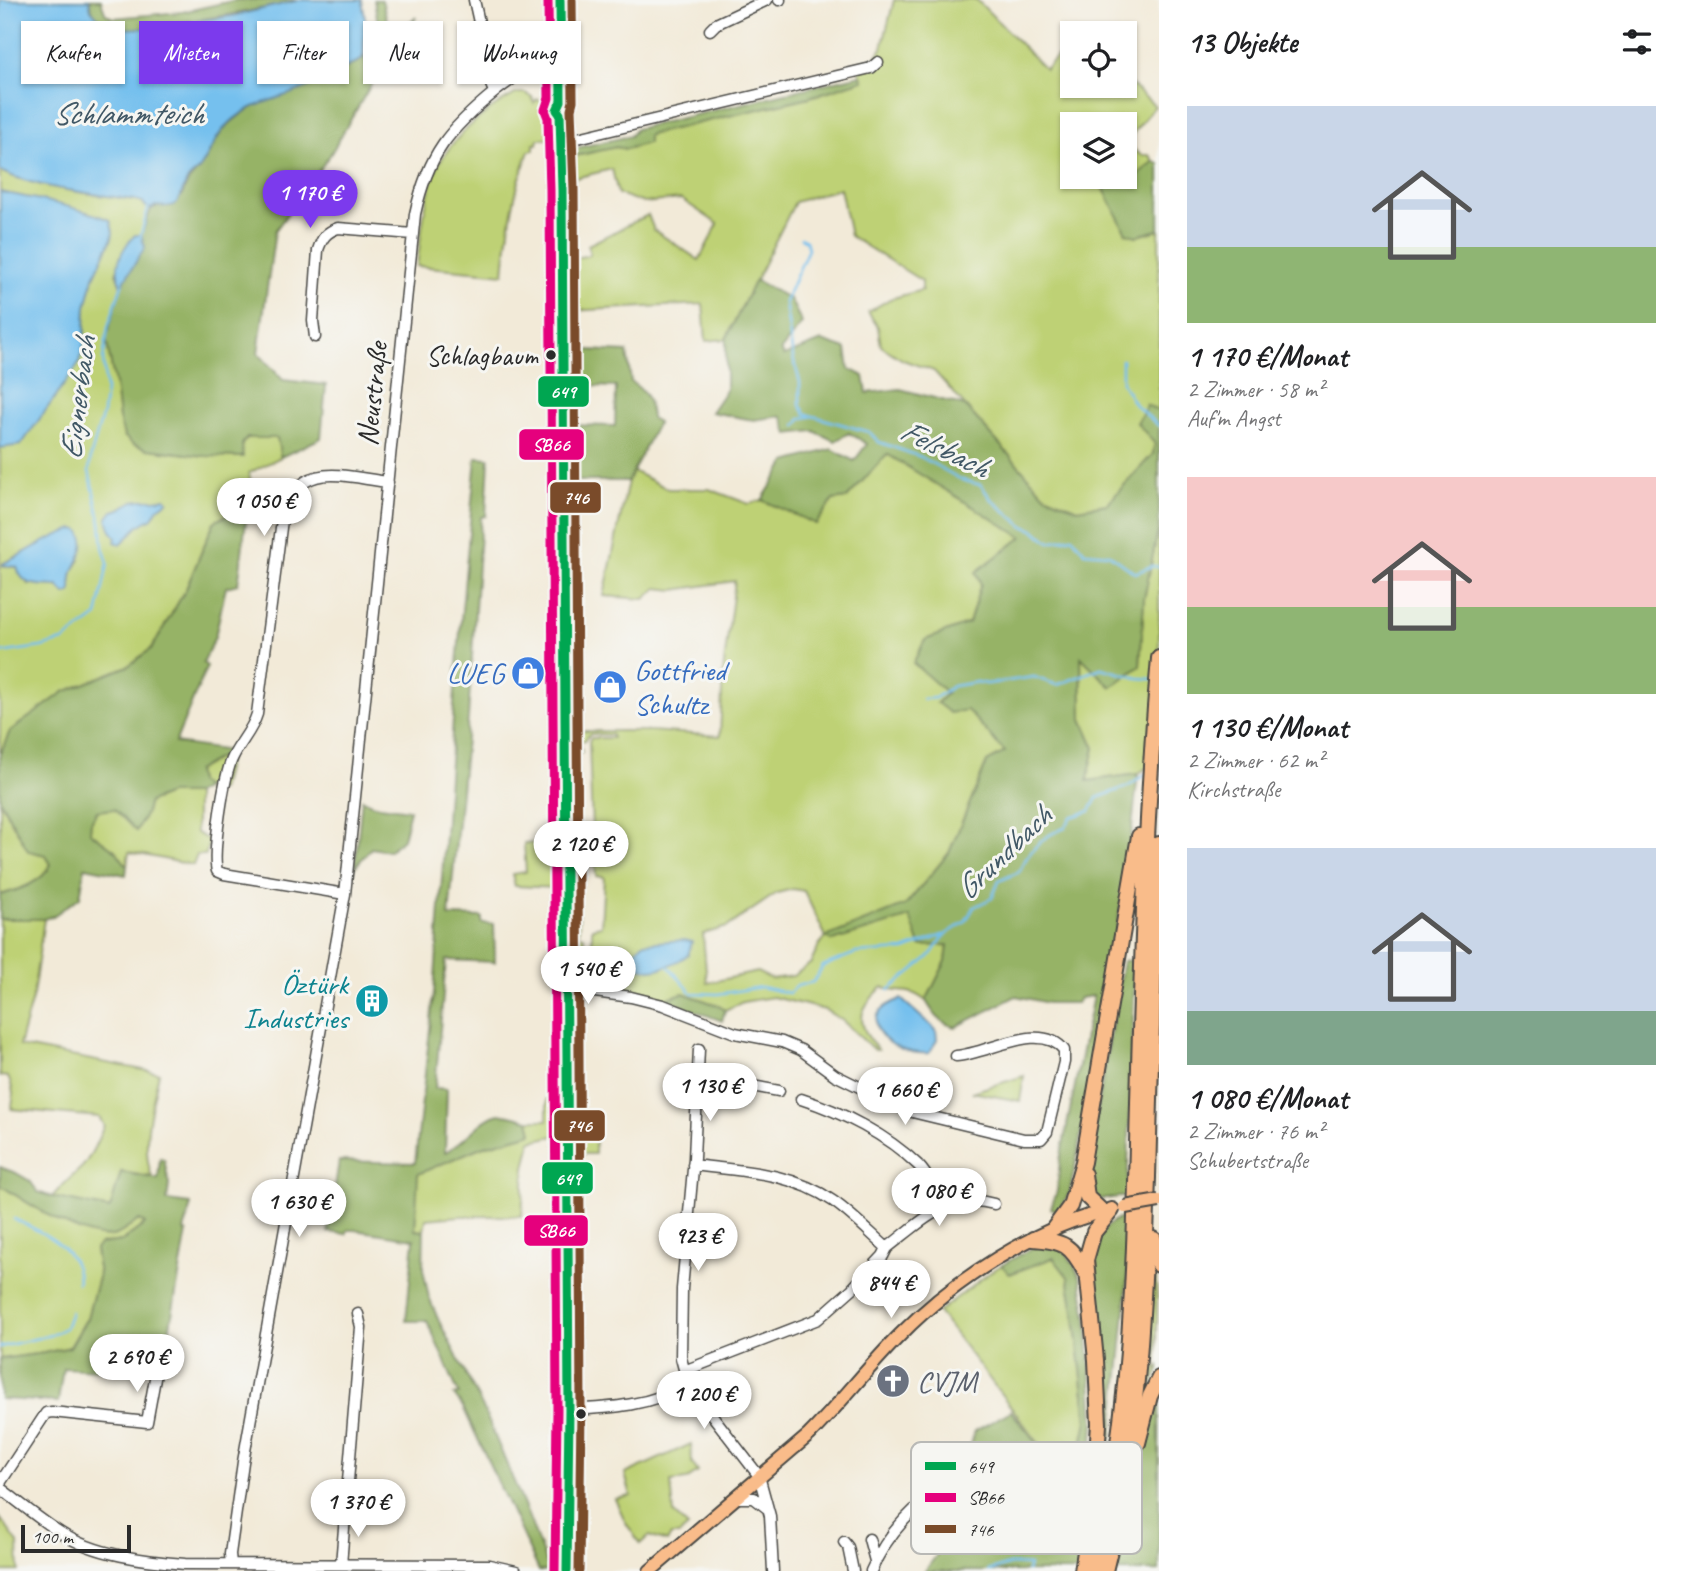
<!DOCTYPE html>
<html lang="de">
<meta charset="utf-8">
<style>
body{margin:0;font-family:Caveat,sans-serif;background:#f6f6f6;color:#202124;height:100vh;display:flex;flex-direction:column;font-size:26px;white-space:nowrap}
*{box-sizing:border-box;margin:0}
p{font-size:23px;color:#757577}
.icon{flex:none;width:38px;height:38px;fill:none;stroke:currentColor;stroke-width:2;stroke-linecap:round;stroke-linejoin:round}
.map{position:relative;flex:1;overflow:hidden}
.drawer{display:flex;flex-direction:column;background:#fff;width:525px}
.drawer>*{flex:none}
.guide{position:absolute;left:21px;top:21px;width:665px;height:63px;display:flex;gap:14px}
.buttons{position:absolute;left:1060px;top:21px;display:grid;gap:14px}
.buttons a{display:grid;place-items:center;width:77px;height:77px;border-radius:0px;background:#fff;box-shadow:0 2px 5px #0004;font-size:35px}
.scale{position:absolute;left:21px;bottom:18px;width:110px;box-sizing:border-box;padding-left:7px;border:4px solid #2b2b2b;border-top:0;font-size:19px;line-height:24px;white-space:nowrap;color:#2b2b2b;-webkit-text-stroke:5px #f6f6f2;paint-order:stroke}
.price{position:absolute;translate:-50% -60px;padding:0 16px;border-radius:24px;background:#fff;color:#222;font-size:23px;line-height:46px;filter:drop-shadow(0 2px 4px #0008)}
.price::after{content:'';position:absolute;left:50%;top:42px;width:21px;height:16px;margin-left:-10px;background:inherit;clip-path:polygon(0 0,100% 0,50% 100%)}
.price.current{background:#7c3aed;color:#fff}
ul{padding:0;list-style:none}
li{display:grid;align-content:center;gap:14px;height:371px;padding:0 28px}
li span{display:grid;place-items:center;height:217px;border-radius:0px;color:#555}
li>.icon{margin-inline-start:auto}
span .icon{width:126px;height:126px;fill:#fffc;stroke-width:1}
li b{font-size:30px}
h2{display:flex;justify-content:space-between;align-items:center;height:84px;padding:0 28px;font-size:30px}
.chip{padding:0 24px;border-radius:0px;background:#fff;box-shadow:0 2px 5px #0004;font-size:24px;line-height:63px}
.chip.current{background:#7c3aed;color:#fff}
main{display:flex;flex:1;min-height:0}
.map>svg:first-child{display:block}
</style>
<main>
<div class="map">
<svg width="1159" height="1571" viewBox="0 0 1159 1571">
<rect width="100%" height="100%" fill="#f6f6f2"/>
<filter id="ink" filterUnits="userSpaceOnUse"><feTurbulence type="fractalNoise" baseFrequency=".0143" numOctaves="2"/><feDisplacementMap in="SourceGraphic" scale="14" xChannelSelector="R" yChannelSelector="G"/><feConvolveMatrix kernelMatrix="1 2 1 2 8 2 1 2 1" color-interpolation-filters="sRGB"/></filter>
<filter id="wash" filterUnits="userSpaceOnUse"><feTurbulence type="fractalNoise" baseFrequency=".00686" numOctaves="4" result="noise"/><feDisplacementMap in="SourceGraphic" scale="28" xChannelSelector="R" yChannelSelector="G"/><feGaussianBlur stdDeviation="1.57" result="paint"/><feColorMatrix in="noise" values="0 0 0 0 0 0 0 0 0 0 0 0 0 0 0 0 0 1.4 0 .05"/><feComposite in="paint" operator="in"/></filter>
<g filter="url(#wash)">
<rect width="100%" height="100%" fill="#f2ead8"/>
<path fill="#bed174" stroke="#747e50" stroke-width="2" fill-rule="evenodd" d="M894 0H977L1045 69 1073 41V86H1125V79L1155 106 1125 143 1141 155H1149L1154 161 1139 174H1125V124H1073V177H1107L1103 187 1136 236 1159 230V412L1147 405 1155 444 1153 454 1107 504 1077 509 1045 495 934 371 903 360 881 346 878 327 868 312 890 299 922 290V281L850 236 840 188 795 202 726 339 706 341 703 304 570 311 576 294 575 258 590 255 588 245 648 215 654 230 699 260 718 224 681 199 644 203 618 194 612 169 571 179V157L616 147 626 149 647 143 648 135 810 97 863 80 858 68 872 64 882 48Z
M517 93H525L532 97 534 103 537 99 552 109 553 139H538L537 144H534V150L529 151C513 193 508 229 504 274L417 266C421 235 424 204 434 175 447 140 485 110 517 93Z
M0 171C32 186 80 193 115 197 125 199 134 199 143 202L145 206 151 209 141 235H135L116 273 121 286 106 339 115 384 119 418 132 444C168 454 206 456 242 457V444L247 438H277L281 457 249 473 252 490 245 489 238 509 214 522 186 589 152 648 128 666 64 692 0 754V448L84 345 86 307 93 279 112 238 113 232 110 220C74 206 37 199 0 192ZM165 498 168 501 158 508 152 518 138 526 121 544 114 533 113 511C122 509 127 503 135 501 144 498 155 503 165 498ZM49 541 80 560 73 570 71 585 28 584 17 567H4L3 563Z
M887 454 1023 537 976 572 981 584 969 623 925 640 947 693 937 703 967 709 1005 752 987 762 949 853 906 905 827 937 833 941 910 916 948 945 946 961 926 1001C905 985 901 996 883 987 857 1009 855 1023 878 1050H874L843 1021 825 1010 806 1005 773 997 743 1002 725 1010 717 1005 683 993 665 999 577 983 578 956 574 932 573 748H581L582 752 577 753 579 935 584 936 583 980 597 982V950H592V928L601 926 604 877 596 876 595 864 593 863 595 860V831L592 830 589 741 591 738H612V735L590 734 584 741H572V731H651L720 736 723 671 735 581 674 590 657 588 645 599 604 596 628 481 633 471 668 489H709L749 504 762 500 816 524 833 500 847 498ZM793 889 804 891 826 937 819 945 811 963 793 976 771 979 757 972 707 983 703 934 727 927 777 893Z
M1159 525V759L1138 774 1087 781 1095 748 1082 719 1081 656 1111 686 1140 666 1144 599Z
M230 751 221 790 205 788 198 782 196 771Z
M169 794H196V833L209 840 206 855H197L193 865 129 852 127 866 116 851 90 832 91 822 97 810 114 809 145 815 149 802Z
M0 800 12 824 45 855 51 864C43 883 18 890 0 895Z
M524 843 550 844 553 846 556 888 515 886 512 874 526 872Z
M0 919H44L33 995 19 1046 159 1073C152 1105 140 1146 152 1177L121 1172 110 1209 52 1197C62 1185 72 1177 83 1166 92 1156 98 1138 104 1126L99 1117 11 1109C15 1097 13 1088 8 1077L0 1076Z
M1024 1076 1020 1101 972 1092Z
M547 1097H558L559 1135 531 1141 525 1168 522 1216H460L426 1219 424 1231 415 1230 417 1174 481 1147 532 1133 529 1120H547Z
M579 1112H596L595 1154H578Z
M0 1185C24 1200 87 1245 116 1235 124 1232 132 1224 139 1220L145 1224 122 1241 100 1244 95 1249 99 1274 87 1318 70 1347 44 1353 0 1359Z
M1053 1257 1068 1277 1075 1317 1087 1421 1081 1449 1064 1476 938 1312 992 1271 1002 1265 1010 1274Z
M1154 1268C1159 1294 1157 1340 1156 1369L1159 1366V1370L1142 1404Z
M691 1444 692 1463 698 1472 686 1480 671 1482 674 1514 688 1527 679 1535H671L667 1542 649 1536 640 1544 626 1523 615 1499 631 1496 625 1474Z
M0 1518 18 1543 19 1571H0Z"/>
<path fill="#96b366" stroke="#606f48" stroke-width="2" d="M89 0H101L105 13 113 18 182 12 237 0H300C259 11 219 16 177 23 159 26 122 35 106 27 97 22 91 10 89 0Z
M374 0H382L391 37 416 17 403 47 389 44 383 53Z
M364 55 368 65 375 66 379 71 330 155 275 231 258 353 283 380 326 385 321 438 281 457 277 438H247L242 444 243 457 204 456 147 449 132 444 124 436 119 418 115 384 106 339 121 286 145 247 141 235 151 209 182 196C188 179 189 181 199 169 210 157 214 139 225 128 249 104 267 102 297 91 319 84 340 71 361 60Z
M861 75 863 80 810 97 648 135V143L626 149 616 147 571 157V149L630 136 636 129Z
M1154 161 1159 164V230L1136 236 1126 233 1103 187 1107 177 1139 174Z
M755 280 790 299 802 323 781 350 784 356 822 341 846 349 849 369 864 376 867 393 900 389 965 406 1045 495 1077 509 1107 504 1153 454 1155 444 1137 423 1147 405 1159 412V525L1144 599 1140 666 1111 687 1081 657 1082 719 1095 748 1087 781 1138 774 1128 863 1076 1162 1069 1194 1058 1212 1051 1208 1057 1191 1060 1160 1093 996 1080 998 1077 1003H1048L1016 996 956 1027C940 1024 934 1014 926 1001L946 961 948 945 920 946 910 917 833 941 826 937 906 905 949 853 987 762 1005 752 967 710 950 713 937 703 947 693 913 663 925 640 969 623 981 584 976 572 1022 537 887 454 847 498 833 500 816 524 762 500 786 462 832 449 854 461 867 444 849 433 835 441 814 431 788 434 782 416 753 420 711 412 726 390V339Z
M569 349 627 352 631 382C648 393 649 399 651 418L658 422 628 481H570L568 425 615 426 616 387 569 385Z
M476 457 489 458 486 516 481 517 468 718 449 916 482 917V923L494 924 495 962 446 960 435 1088 447 1089 445 1152C464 1144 482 1116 500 1114 508 1113 521 1118 529 1120L532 1133 481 1147 418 1174 415 1230 424 1231 423 1269 429 1298 439 1321 484 1410 528 1515 546 1563 552 1571H539L463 1407 454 1395 459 1394 427 1321H406L414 1239 355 1230H348L346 1234 328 1232 339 1161 415 1163 434 993 456 675Z
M245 489 252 490C244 521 243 552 238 584L226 587 215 637 203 663 207 666 175 743 230 751 196 771 198 782 205 788 196 794H169L149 802 145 815 136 831 114 809 97 811 91 822 90 832 116 851 127 866 126 875 85 867 80 897 53 916 44 919H0V895C18 890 43 883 51 864L45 855 28 851 0 800V754L10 731 64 692 128 666 152 648 186 589 214 522 238 509Z
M362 799 373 805 410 810 403 839 389 851 371 848 355 867Z
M1135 960 1127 1196 1099 1200 1089 1186 1088 1165 1123 961Z
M683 993 717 1005 725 1010 722 1021 665 999Z
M160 1158 164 1159 169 1184 167 1201 191 1204 184 1231 187 1232 162 1371 122 1364 120 1371 63 1368 58 1402 0 1399V1359L44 1353 70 1347 87 1318 99 1274 95 1250 100 1244 122 1241 145 1224 139 1220C132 1225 124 1232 116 1235 87 1245 24 1200 0 1185V1167L16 1173 30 1181 38 1192 52 1197 110 1209 121 1172 158 1179Z
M1129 1215C1129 1294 1120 1375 1109 1453H1101L1090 1263C1098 1240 1103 1220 1129 1215Z
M1045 1244 1065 1250 1080 1276 1087 1317 1094 1424 1090 1484 1078 1571H925L972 1507 958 1495C967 1486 969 1478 961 1468L975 1431 1011 1411 1064 1476 1081 1449 1087 1421 1075 1317 1068 1277 1053 1258 1009 1274 1002 1265 1034 1247Z
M1159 1391V1571H1117L1134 1500 1141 1450 1155 1398Z"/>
<path fill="#75c0ee" stroke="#50768c" stroke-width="2" d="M0 0H89L91 10 105 26 114 29 149 28 233 16 300 0H362L365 18 364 55 361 60C340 70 320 83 298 91 269 102 243 105 222 131 213 142 208 157 200 168 197 172 191 175 188 179 177 198 184 209 155 206L151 209 145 206 143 202C133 199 125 199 115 197 79 192 34 187 0 171Z
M0 192C37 199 74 206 110 220L113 232 112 238 93 279 86 307 84 345 78 365 21 445 0 448Z
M135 235H141L145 247 121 286C113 267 121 249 135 235Z
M165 498 168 501 158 508 152 518 138 526 121 544 115 542 116 537 111 531 107 519 113 511C122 510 127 503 135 501 144 498 156 502 165 498Z
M74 529 79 530C89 545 80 555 74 569 71 575 71 585 71 593L65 594 58 586C40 585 22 588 17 567L2 565C6 561 11 560 17 557 35 546 53 536 74 529Z
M685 940 692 942 688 955C670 967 636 983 630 951H635L643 943Z
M901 999 936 1030 937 1040 929 1053C887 1056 850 1016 901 999Z"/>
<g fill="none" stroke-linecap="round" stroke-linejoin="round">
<path stroke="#75c0ee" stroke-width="2.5" d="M140 238 148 208
M801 238 806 241 808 249 785 302 793 358 800 382V405L805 413 812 416
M1122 360V383L1135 405 1159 426
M796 426 802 418 813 416 869 432 879 442 921 457 962 480 981 485 991 499 1023 526 1034 530 1050 542 1072 537 1085 552 1109 554 1135 573 1152 566 1159 567
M0 653 41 647 63 641 97 616 108 563 103 547 101 523 89 471 91 455 103 413 106 390 103 359 108 327 122 284
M923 699 935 698 953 686 977 682 987 684 1034 677 1057 685 1101 668 1138 678 1153 679
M669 967 692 993 718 994 761 987 789 993 797 986 813 982 823 966 856 953 904 950 943 935
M889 990 929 957 945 935 965 922 974 907 992 898 999 881 1019 872C1027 853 1044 834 1065 828L1071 817 1090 811 1097 798 1129 786 1146 774
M14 1219C41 1232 79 1247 78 1283
M0 1347 51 1335 65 1328 71 1312
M988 1571 1012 1564 1029 1565 1027 1571"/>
</g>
</g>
<g filter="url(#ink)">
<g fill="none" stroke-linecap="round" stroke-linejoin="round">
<g stroke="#494845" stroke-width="13">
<path id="minor" d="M474 0 489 67 488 77 494 92
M779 0H780
M710 30 716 24 767 0
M528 68 560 63
M561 142 871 68 878 62
M315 337 313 321 318 250C322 238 326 232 338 228L413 234
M345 894 224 874 217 871C212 853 224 774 233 757 240 742 252 731 257 714L283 512C303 459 343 477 388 482
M566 988 631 997 663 1005 735 1033 782 1042 801 1050 835 1075 908 1111 1024 1139H1041L1047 1132 1064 1062V1050C1040 1020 988 1054 956 1056
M699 1049 694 1158 682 1289 681 1358 688 1384 759 1476 770 1516 773 1571
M697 1086H752L779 1091
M801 1099C842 1112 887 1135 918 1165 929 1176 936 1193 945 1206
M693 1165C742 1171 791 1172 833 1201 853 1215 869 1232 887 1248
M684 1371 818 1319 852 1289 883 1256 887 1248C921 1222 949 1191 994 1204
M569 1410C610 1408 651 1406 688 1384
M0 1483 46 1413 52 1412 147 1422 156 1373
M0 1488C20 1503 40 1520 61 1533 95 1555 145 1561 185 1564L489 1565 516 1571
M735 1498H754L768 1509
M869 1539 875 1561
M844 1542 848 1547 853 1571
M231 1564 230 1554 243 1462 345 894 415 214C428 154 449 129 496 91 508 81 524 73 533 60L560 52
M341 1564 361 1327 358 1314
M871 1571C888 1531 916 1505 951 1480"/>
</g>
<g stroke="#494845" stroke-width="16">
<path id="major" d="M560 0 561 101 564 107
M561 101 557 110 560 114 562 190 564 833 569 1410 567 1571
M650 1571 809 1435C841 1403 868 1367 900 1335 953 1281 1036 1226 1111 1210"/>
</g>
<g stroke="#494845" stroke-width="18">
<path id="highway" d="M1084 1174 1087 1197 1103 1212
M1054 1228 1070 1206 1083 1162 1139 836
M1033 1239C1064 1241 1071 1245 1085 1272
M1154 1239V1250L1159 1265
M1138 1443 1150 1396 1159 1378
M1082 1571 1095 1485 1099 1424 1096 1360 1086 1260 1094 1232 1112 1210
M1093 1571C1133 1418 1134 1260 1138 1103 1142 954 1146 806 1159 658
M1105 1571C1138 1442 1144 1310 1148 1177 1151 1066 1153 955 1159 844"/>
</g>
<use href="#minor" stroke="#fff" stroke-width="10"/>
<use href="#major" stroke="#f9bc8a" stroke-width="12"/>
<use href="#highway" stroke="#f9bc8a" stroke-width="14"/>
<g stroke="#494845" stroke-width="16" stroke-linecap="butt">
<path id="major-bridge" d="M1125 1207 1159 1201"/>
</g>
<use href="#major-bridge" stroke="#f9bc8a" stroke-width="12"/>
<g stroke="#f6f6f2" stroke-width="14">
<path id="bus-1" d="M560 0 561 101 557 110 560 114 562 190 569 1410 567 1571"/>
</g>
<g stroke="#f6f6f2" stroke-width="14">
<path id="bus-2" d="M548 0 549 98 545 110 548 118 550 190 557 1410 555 1571"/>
</g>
<g stroke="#f6f6f2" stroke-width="14">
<path id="bus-3" d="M572 0 573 101 571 109 574 190 581 1410 579 1571"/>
</g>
<use href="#bus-1" stroke="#00a651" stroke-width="9"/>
<use href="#bus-2" stroke="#e5007d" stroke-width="9"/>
<use href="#bus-3" stroke="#7a4b2a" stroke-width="9"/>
</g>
</g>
<defs>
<g id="shop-disc" transform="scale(1.75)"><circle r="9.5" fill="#3f7fe0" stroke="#f6f6f2"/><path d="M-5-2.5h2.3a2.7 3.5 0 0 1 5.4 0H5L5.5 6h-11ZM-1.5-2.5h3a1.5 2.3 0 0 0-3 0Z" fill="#fff"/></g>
<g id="building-disc" transform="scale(1.75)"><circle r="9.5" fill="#0f9aa8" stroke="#f6f6f2"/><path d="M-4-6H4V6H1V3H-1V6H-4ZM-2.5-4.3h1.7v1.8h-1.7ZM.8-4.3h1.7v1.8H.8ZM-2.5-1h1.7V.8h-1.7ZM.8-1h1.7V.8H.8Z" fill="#fff"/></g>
<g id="church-disc" transform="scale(1.75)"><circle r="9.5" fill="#6b7280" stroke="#f6f6f2"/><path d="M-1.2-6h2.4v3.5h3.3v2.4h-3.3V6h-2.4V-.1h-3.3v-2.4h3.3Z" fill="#fff"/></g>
</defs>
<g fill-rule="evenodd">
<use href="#shop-disc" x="528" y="673"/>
<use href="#shop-disc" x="610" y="687"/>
<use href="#building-disc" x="372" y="1001"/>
<use href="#church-disc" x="893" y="1381"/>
</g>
<g fill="#2b2b2b" stroke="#f6f6f2" stroke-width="2.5">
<circle cx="551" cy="355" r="6"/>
<circle cx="581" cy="1414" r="6"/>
</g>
<g text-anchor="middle" stroke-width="6" stroke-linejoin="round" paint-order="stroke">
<g font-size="28" fill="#2b2b2b" stroke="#f6f6f2" text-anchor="end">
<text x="538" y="365">Schlagbaum</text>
</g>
<g font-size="30" fill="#2b2b2b" stroke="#f6f6f2">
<text transform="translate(372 394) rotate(-84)" y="10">Neustraße</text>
</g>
<g font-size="30" fill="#366cbe" stroke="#f6f6f2" text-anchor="start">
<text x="634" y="680">Gottfried<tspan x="634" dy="34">Schultz</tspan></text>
<text x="504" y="683" text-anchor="end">LUEG</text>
</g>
<g font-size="30" fill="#0d838f" stroke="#f6f6f2" text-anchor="end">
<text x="348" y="994">Öztürk<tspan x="348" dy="34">Industries</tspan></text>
</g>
<g font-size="30" fill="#5b616d" stroke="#f6f6f2" text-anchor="start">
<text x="917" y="1391">CVJM</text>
</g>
<g font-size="32" font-style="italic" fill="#415866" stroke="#f6f6f2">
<text x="128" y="124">Schlammteich</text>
<text transform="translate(77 398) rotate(-83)" y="11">Eignerbach</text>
<text transform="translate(945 448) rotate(26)" y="11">Felsbach</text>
<text transform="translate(1003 852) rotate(-44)" y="11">Grundbach</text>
</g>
</g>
<rect x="911" y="1442" width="231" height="112" rx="10" fill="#f6f6f2" stroke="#b9b9b6" stroke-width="2"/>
<rect x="925" y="1462" width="31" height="8" fill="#00a651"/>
<rect x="925" y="1493" width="31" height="9" fill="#e5007d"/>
<rect x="925" y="1525" width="31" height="8" fill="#7a4b2a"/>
<g font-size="19" fill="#2b2b2b">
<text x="968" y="1473">649</text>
<text x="968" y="1504">SB66</text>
<text x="968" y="1536">746</text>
</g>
<g stroke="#f6f6f2" stroke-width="2.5">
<rect x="537" y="375" width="53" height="33" rx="7" fill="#00a651"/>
<rect x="518" y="428" width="67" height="33" rx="7" fill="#e5007d"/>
<rect x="549" y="481" width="53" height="33" rx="7" fill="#7a4b2a"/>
<rect x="553" y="1109" width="53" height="33" rx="7" fill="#7a4b2a"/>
<rect x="541" y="1161" width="53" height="34" rx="7" fill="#00a651"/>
<rect x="523" y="1214" width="66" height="33" rx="7" fill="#e5007d"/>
</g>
<g font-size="19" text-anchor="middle" font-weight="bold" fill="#fff">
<text x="563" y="398">649</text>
<text x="551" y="451">SB66</text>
<text x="576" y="504">746</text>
<text x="579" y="1132">746</text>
<text x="568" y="1185">649</text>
<text x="556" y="1237">SB66</text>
</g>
</svg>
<div class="buttons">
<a><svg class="icon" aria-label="locate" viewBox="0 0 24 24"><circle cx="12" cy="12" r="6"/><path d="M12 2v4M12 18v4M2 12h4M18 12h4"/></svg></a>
<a><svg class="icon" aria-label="layers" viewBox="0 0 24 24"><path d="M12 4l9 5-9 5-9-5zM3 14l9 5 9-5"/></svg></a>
</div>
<div class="scale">100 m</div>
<b class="price current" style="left:310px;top:230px">1 170 €</b>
<b class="price" style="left:264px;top:538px">1 050 €</b>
<b class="price" style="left:581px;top:881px">2 120 €</b>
<b class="price" style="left:588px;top:1006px">1 540 €</b>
<b class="price" style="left:710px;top:1123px">1 130 €</b>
<b class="price" style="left:905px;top:1127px">1 660 €</b>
<b class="price" style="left:939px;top:1228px">1 080 €</b>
<b class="price" style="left:299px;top:1239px">1 630 €</b>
<b class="price" style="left:698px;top:1273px">923 €</b>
<b class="price" style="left:891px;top:1320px">844 €</b>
<b class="price" style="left:137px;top:1394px">2 690 €</b>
<b class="price" style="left:704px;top:1431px">1 200 €</b>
<b class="price" style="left:358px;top:1539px">1 370 €</b>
<div class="guide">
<a class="chip">Kaufen</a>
<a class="chip current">Mieten</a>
<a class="chip">Filter</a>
<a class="chip">Neu</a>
<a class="chip">Wohnung</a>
</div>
</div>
<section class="drawer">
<h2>13 Objekte<svg class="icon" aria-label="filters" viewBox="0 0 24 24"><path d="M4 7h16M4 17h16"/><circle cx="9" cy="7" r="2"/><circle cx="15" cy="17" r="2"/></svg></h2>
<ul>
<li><span style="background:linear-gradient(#c9d6e8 65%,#8fb573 0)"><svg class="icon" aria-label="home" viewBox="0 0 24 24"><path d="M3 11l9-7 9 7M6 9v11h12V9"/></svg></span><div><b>1 170 €/Monat</b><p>2 Zimmer · 58 m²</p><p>Auf'm Angst</p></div></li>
<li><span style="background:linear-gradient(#f6c9c9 60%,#8fb573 0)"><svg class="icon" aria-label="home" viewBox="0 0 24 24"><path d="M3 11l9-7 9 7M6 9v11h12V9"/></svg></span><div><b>1 130 €/Monat</b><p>2 Zimmer · 62 m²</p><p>Kirchstraße</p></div></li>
<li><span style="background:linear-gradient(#c9d6e8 75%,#7fa58c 0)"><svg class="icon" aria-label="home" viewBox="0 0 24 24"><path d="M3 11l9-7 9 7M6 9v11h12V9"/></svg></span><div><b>1 080 €/Monat</b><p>2 Zimmer · 76 m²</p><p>Schubertstraße</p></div></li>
</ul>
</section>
</main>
